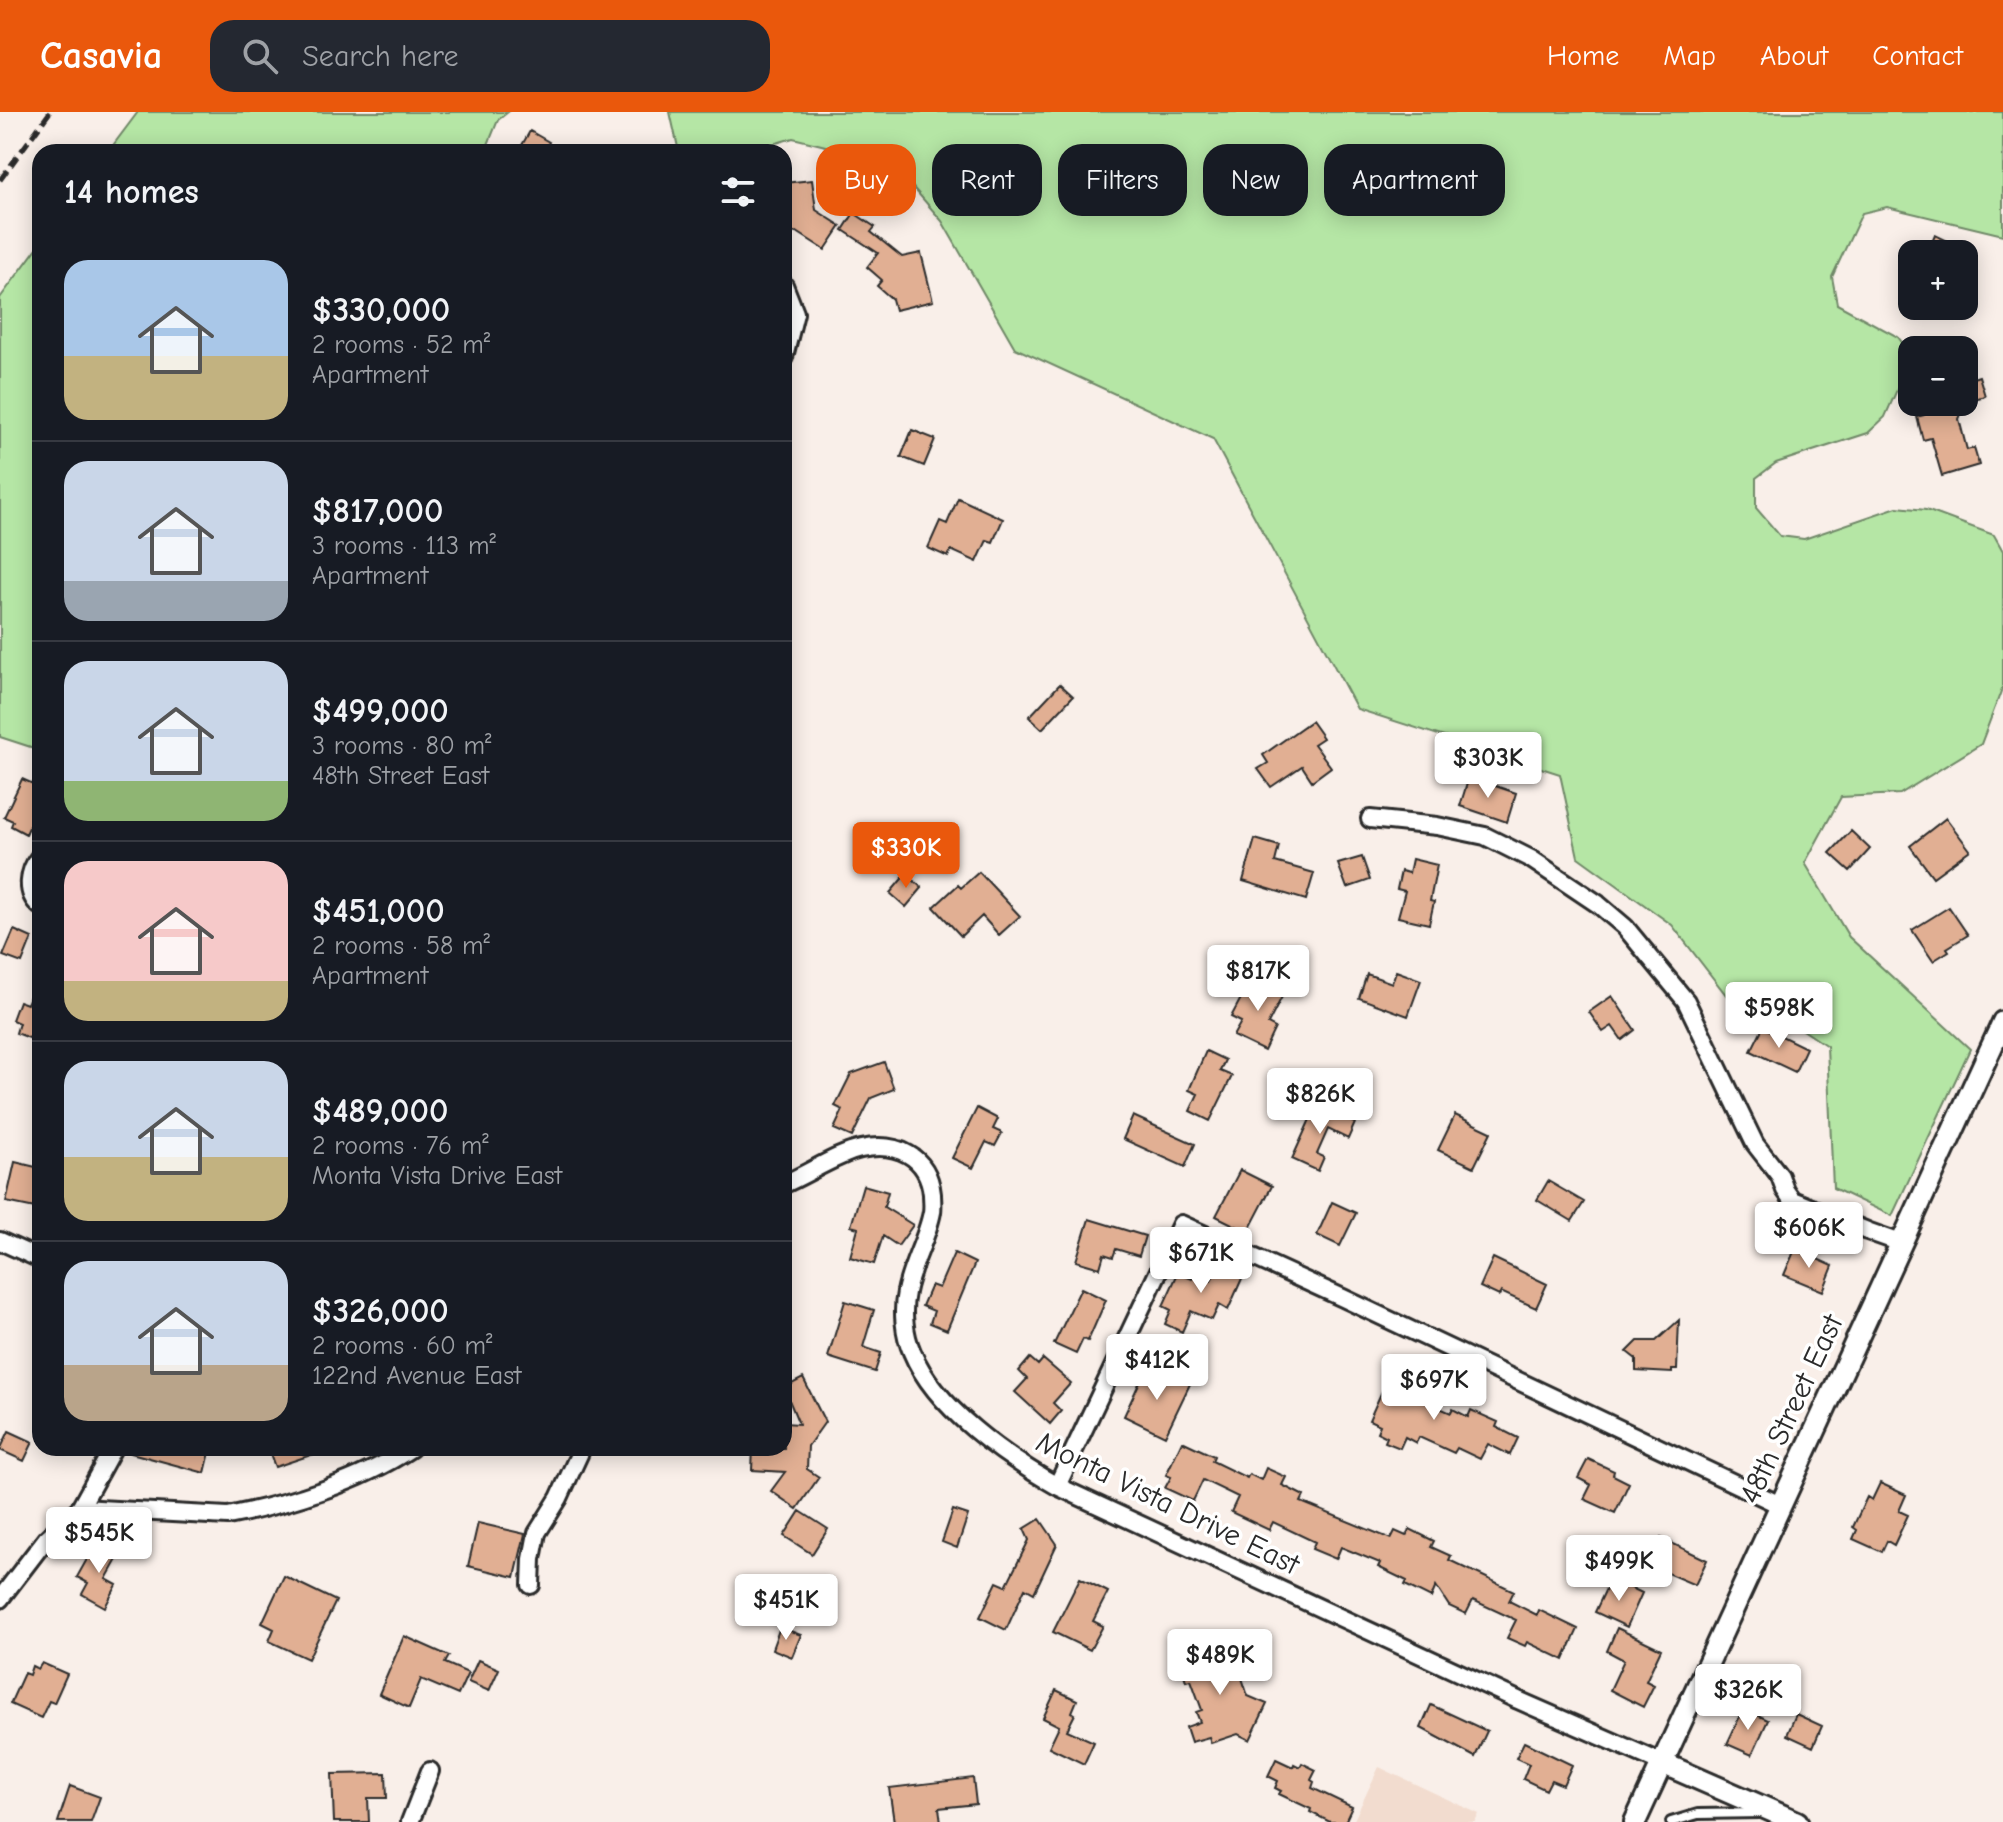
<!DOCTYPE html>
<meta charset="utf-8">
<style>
body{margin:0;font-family:"Comic Neue",sans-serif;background:#242831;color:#f1f3f6;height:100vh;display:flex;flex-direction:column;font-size:30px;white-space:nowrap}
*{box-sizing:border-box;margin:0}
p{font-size:26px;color:#9ea1a6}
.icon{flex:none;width:44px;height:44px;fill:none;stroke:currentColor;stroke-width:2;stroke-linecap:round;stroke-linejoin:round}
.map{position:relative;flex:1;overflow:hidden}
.side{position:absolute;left:32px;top:32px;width:760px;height:1312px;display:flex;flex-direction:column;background:#171b24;border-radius:24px;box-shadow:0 4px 20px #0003}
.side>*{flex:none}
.guide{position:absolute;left:816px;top:32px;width:760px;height:72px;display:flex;gap:16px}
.fabs{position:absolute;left:1898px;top:128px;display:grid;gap:16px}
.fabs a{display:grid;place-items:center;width:80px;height:80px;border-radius:16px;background:#171b24;box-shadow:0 4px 20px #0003;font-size:40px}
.price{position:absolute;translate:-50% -68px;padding:0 18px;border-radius:8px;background:#fff;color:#222;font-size:26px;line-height:52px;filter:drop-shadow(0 2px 4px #0008)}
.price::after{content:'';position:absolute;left:50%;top:48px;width:24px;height:18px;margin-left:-12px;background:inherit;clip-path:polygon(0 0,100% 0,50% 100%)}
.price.current{background:#ea580c;color:#fff}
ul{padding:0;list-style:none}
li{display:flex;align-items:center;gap:24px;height:200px;padding:0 32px}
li+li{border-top:2px solid #363941}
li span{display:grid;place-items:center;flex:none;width:224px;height:160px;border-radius:24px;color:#555}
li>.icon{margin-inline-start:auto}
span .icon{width:96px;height:96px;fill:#fffc;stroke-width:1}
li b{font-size:34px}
h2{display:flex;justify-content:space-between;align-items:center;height:96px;padding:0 32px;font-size:34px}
.pill{padding:0 28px;border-radius:24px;background:#171b24;box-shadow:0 4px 20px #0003;font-size:28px;line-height:72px}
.pill.current{background:#ea580c;color:#fff}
header{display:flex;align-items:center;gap:48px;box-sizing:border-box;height:112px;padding:0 40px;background:#ea580c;color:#fff}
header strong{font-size:38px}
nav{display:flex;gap:44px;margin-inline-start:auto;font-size:28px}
.search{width:560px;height:72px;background:#242831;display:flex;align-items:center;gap:20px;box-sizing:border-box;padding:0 28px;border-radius:24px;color:#9ea1a6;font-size:30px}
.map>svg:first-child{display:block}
</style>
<header>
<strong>Casavia</strong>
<div class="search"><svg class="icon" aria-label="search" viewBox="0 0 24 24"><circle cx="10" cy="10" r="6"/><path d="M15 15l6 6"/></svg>Search here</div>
<nav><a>Home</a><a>Map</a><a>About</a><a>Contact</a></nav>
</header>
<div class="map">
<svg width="2003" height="1710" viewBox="0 0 2003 1710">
<rect width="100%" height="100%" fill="#f9efe9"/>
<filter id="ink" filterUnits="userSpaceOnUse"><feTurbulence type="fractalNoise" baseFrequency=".0125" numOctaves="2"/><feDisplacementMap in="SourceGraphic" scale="16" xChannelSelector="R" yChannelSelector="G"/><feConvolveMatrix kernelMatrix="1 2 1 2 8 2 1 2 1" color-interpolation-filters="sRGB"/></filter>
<g filter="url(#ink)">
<path fill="#f2dccf" d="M1379 1655 1479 1702 1475 1710H1353Z"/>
<path fill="#b5e6a5" stroke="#708868" stroke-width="2" d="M138 0H508L498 8 485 40H108Z
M670 0H2003V123L1887 95 1862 101 1832 165 1837 192 1898 225 1912 244 1885 305 1868 321 1776 351 1756 366V396L1780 424 1804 427 1897 395 1926 398 1994 423 2003 439V574L1981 632 1900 682 1841 685 1805 751 1849 825 1970 937 1892 1104 1833 1076 1827 934 1788 908 1740 901 1672 813 1578 745 1560 662 1357 597 1213 327 1015 236 942 109 891 50 793 26 746 40H679Z
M40 132V638L0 625V186Z"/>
<path fill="#e1af93" stroke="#2b2b2b" stroke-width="2" d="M530 19 549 30 543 40H518Z
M812 68 816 98 841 114 825 138 797 120 784 123V71Z
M854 101 875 115 871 120 902 145 921 141 933 189 895 198 892 187 877 174 882 168 867 155 878 141 843 118Z
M1935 123 1975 142H1927Z
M1979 264 1985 284 1964 290V269Z
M1921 290H1959L1962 300 1959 307 1967 338 1974 336 1979 353 1942 364 1931 326 1923 328 1917 305 1924 303Z
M912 318 935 327 924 354 901 345Z
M958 386 1003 407 993 430 987 428 977 450 951 438 948 445 928 436 940 409 947 412Z
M1060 572 1073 584 1042 617 1029 605Z
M1311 609 1323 626 1314 632 1331 655 1312 669 1302 654 1271 675 1258 657 1268 651 1263 643Z
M1469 665 1516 681 1507 710 1460 694Z
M22 667 40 675V691L26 722 11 714 13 709 4 705Z
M1946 706 1970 738 1933 765 1910 734Z
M1851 719 1870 737 1850 759 1830 741Z
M1255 727 1279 734 1275 750 1314 761 1306 788 1243 769Z
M1362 745 1370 768 1347 776 1338 752Z
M1412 747 1437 753 1430 789 1434 790 1429 812 1398 805 1405 779 1397 777 1401 759 1409 761Z
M979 760 1020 804 999 823 982 804 961 824 934 795 958 773 961 776Z
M906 762 922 776 906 795 890 781Z
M1949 795 1968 823 1947 836 1949 839 1933 849 1912 818Z
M14 818 32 826 22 851 3 844Z
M1396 859 1421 868 1408 904 1359 886 1367 862 1392 871Z
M39 860 40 921 37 929 16 921 19 911 12 908 19 889 27 892Z
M1263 865 1286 877 1268 912 1275 916 1264 939 1233 924 1241 910 1231 905 1248 873 1256 877Z
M1612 884 1635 918 1622 928 1612 914 1603 920 1589 900Z
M1763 915 1806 936 1795 960 1751 939Z
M1206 939 1225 948 1220 959 1232 964 1210 1009 1190 999 1198 982 1189 978Z
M884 950 894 977 871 986 852 1025 834 1017 843 998 835 994 851 962Z
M1316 994 1355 1011 1348 1027 1328 1017 1317 1042 1324 1045 1318 1059 1292 1047Z
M977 996 998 1007 993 1017 1002 1021 995 1034 986 1030 973 1056 952 1046Z
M1455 1003 1491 1020 1474 1055 1438 1038Z
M1133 1004 1195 1032 1185 1055 1123 1027Z
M15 1050 40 1056V1097L6 1090Z
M1240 1058 1272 1074 1248 1120 1216 1104Z
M1548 1069 1584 1090 1572 1109 1537 1088Z
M863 1073 888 1080 884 1095 913 1113 898 1134 883 1124 874 1152 850 1145 858 1116 851 1114Z
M1332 1090 1356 1101 1340 1134 1317 1123Z
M1089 1107 1145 1124 1139 1144 1116 1137 1113 1145 1104 1142 1100 1156 1076 1149Z
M1795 1137 1833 1154 1823 1179 1784 1163Z
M954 1141 975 1151 947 1218 930 1211 934 1199 922 1194 931 1173 939 1176Z
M1493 1146 1547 1172 1536 1196 1501 1180 1499 1184 1480 1175Z
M1219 1150 1244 1162 1228 1198 1219 1193 1212 1208 1191 1199 1182 1220 1165 1212 1171 1198 1163 1194 1178 1161 1192 1167 1194 1161 1211 1169Z
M1081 1176 1106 1188 1088 1229 1083 1227 1076 1242 1054 1232Z
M845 1189 874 1198 863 1235 881 1241 875 1260 828 1245Z
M1679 1208 1677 1258H1672V1261L1636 1259V1247L1627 1240 1638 1229H1656Z
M1030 1246 1038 1253 1043 1247 1071 1271 1053 1291 1061 1299 1050 1312 1015 1280 1027 1267 1019 1259Z
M1162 1259 1190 1272 1165 1324 1124 1304 1142 1265 1156 1272Z
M1391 1259 1416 1271 1412 1278 1428 1285 1426 1290 1451 1301 1453 1297 1468 1305 1471 1298 1498 1310 1496 1315 1518 1326 1510 1343 1488 1332 1480 1347 1457 1336 1454 1341 1419 1325 1416 1331 1405 1325 1400 1336 1385 1330 1387 1325 1377 1320 1380 1313 1369 1308Z
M803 1266 825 1310 808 1334 807 1357 819 1365 797 1397 771 1379 785 1360 752 1358 753 1336H784V1311L799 1312 784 1276Z
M9 1319 33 1330 24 1349 0 1338Z
M1182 1329 1214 1344 1212 1349 1247 1366 1249 1362 1261 1368 1266 1356 1286 1365 1282 1373 1304 1384 1301 1390 1391 1427 1395 1419 1406 1424 1410 1417 1434 1429 1431 1435 1451 1444 1449 1448 1514 1479 1509 1489 1537 1503 1539 1498 1578 1517 1564 1548 1527 1530 1525 1534 1507 1526 1516 1508 1473 1488 1466 1502 1449 1494 1436 1474 1431 1486 1405 1473 1407 1469 1378 1455 1380 1451 1341 1435 1336 1447 1312 1437 1315 1430 1273 1410 1269 1418 1231 1400 1238 1385 1203 1368 1193 1389 1165 1376 1171 1365 1166 1363Z
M132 1336H211L205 1361 131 1341Z
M268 1336H323V1339L275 1355Z
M1588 1347 1614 1359 1613 1363 1629 1371 1615 1401 1584 1387 1591 1373 1578 1366Z
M1880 1371 1906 1383 1899 1399 1908 1403 1894 1433 1887 1429 1882 1440 1853 1427 1857 1418 1853 1415 1867 1385 1872 1388Z
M953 1398 968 1403 957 1436 942 1430Z
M800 1399 828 1417 812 1442 784 1424Z
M1040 1407 1057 1432 1034 1481 1025 1476 1006 1518 980 1505 997 1470 1006 1474 1029 1428 1024 1417Z
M478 1411 525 1422 515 1465 468 1454Z
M1661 1426 1707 1448 1695 1473 1648 1453Z
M96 1431 119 1444 106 1467 117 1473 105 1495 82 1482 88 1471 77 1465Z
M284 1464 336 1489 308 1547 269 1529 274 1517 262 1511Z
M1080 1466 1108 1480 1093 1509 1103 1514 1090 1538 1053 1520Z
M1611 1466 1642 1481 1627 1515 1595 1500Z
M780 1515 801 1523 792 1545 772 1537Z
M1617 1516 1661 1537 1646 1569 1654 1573 1643 1595 1610 1578 1624 1548 1607 1539Z
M404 1524 449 1544 445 1551 468 1561 458 1583 421 1567 409 1596 379 1582Z
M1200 1533 1201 1537 1213 1533 1218 1549 1231 1545 1234 1556 1238 1554 1248 1584 1267 1592 1250 1628 1238 1622 1211 1631 1209 1625 1191 1630 1186 1615 1200 1610 1196 1600 1202 1598 1191 1568 1186 1569 1181 1553 1185 1552 1181 1539Z
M478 1548 499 1557 489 1579 468 1570Z
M42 1551 67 1562 54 1591 49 1589 41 1606 10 1592 24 1561 29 1563 32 1554 38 1557Z
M1056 1578 1077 1588 1072 1600 1075 1602 1067 1618 1094 1630 1084 1652 1049 1635 1059 1614 1043 1606Z
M1431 1593 1487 1619 1475 1645 1421 1616Z
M1747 1598 1768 1608 1752 1643 1727 1632 1740 1604 1744 1606Z
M1796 1602 1822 1614 1813 1635 1787 1623Z
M1524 1630 1572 1653 1563 1673 1551 1668 1546 1678 1523 1667 1529 1652 1516 1646Z
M1276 1647 1293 1655 1294 1652 1300 1655 1302 1651 1316 1658 1311 1668 1314 1670 1312 1676 1352 1695 1345 1710H1330L1310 1700 1311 1697 1279 1682 1281 1679 1275 1676 1278 1669 1268 1664Z
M386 1661 387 1686H368L369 1710H334L332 1662Z
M973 1666 976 1692 939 1696 941 1710H894L889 1676Z
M70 1674 100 1685 91 1710H58Z"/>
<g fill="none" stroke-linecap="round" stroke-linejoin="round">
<g stroke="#2b2b2b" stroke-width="14">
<path id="service" d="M1671 1710 1698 1702 1760 1701"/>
</g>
<g stroke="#2b2b2b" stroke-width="22">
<path id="minor" d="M784 173 795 201 784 245
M1370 707 1437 714 1485 724 1531 747 1598 792 1625 815 1686 889 1755 1032 1780 1064 1785 1078 1792 1088 1867 1119 1901 1131
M40 744C28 759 25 781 40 794
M784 1072C808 1062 837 1042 861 1037 896 1030 928 1043 932 1082 932 1087 933 1094 932 1100 927 1127 911 1153 906 1180 902 1199 904 1222 912 1240 935 1296 1006 1345 1057 1374L1518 1588 1662 1651
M0 1129 40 1147
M1057 1374 1181 1112 1343 1186 1780 1393
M80 1396 113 1336
M531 1473 532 1447 537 1421 559 1386 582 1336
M0 1487 46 1427 80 1396 228 1404C288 1392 360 1370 411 1336
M410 1710 430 1659"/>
</g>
<g stroke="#2b2b2b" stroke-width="26">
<path id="tertiary" d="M1662 1651 1797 1710
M1635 1710 2003 910"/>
</g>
<use href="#service" stroke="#fff" stroke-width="8"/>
<use href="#minor" stroke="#fff" stroke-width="16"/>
<use href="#tertiary" stroke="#fff" stroke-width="20"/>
<path stroke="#2b2b2b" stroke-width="5" stroke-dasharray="12 6" stroke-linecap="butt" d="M0 68 50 0"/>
</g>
</g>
<g text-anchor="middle" stroke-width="7" stroke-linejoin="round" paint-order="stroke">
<g font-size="30" fill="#2b2b2b" stroke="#fff">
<text transform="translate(1791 1297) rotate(-65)" y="10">48th Street East</text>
<text transform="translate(1168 1391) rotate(26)" y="10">Monta Vista Drive East</text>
</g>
</g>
</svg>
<div class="fabs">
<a>+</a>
<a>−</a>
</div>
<b class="price" style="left:1488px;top:688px">$303K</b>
<b class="price current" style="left:906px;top:778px">$330K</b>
<b class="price" style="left:1258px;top:901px">$817K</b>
<b class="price" style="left:1779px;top:938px">$598K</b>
<b class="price" style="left:1320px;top:1024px">$826K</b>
<b class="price" style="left:1809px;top:1158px">$606K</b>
<b class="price" style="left:1201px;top:1183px">$671K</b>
<b class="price" style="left:1157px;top:1290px">$412K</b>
<b class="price" style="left:1434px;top:1310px">$697K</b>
<b class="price" style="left:99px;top:1463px">$545K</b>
<b class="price" style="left:1619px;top:1491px">$499K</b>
<b class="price" style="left:786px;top:1530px">$451K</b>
<b class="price" style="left:1220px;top:1585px">$489K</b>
<b class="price" style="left:1748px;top:1620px">$326K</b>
<div class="guide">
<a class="pill current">Buy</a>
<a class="pill">Rent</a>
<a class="pill">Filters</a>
<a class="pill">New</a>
<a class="pill">Apartment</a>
</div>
<section class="side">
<h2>14 homes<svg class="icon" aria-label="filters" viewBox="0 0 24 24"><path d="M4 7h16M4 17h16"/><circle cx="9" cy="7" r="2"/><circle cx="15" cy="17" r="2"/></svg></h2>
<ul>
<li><span style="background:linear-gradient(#a9c7e8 60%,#c2b280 0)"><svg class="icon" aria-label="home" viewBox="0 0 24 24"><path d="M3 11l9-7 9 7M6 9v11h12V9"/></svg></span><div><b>$330,000</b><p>2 rooms · 52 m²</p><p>Apartment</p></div></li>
<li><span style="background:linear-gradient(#c9d6e8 75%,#9aa5b1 0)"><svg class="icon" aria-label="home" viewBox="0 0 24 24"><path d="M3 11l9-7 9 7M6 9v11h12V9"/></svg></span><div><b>$817,000</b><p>3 rooms · 113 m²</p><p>Apartment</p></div></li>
<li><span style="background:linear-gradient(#c9d6e8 75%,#8fb573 0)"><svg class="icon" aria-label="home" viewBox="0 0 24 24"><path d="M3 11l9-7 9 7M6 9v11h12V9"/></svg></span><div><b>$499,000</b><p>3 rooms · 80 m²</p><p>48th Street East</p></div></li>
<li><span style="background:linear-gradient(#f6c9c9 75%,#c2b280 0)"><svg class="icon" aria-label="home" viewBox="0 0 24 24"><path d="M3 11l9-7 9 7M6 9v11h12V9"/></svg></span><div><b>$451,000</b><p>2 rooms · 58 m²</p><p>Apartment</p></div></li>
<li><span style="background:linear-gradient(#c9d6e8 60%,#c2b280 0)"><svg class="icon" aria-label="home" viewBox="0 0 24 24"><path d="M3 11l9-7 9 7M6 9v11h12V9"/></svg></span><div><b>$489,000</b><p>2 rooms · 76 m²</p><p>Monta Vista Drive East</p></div></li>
<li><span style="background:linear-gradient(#c9d6e8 65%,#b9a48a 0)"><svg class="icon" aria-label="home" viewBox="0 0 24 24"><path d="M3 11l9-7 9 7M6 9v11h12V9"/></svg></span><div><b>$326,000</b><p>2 rooms · 60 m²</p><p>122nd Avenue East</p></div></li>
</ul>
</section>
</div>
